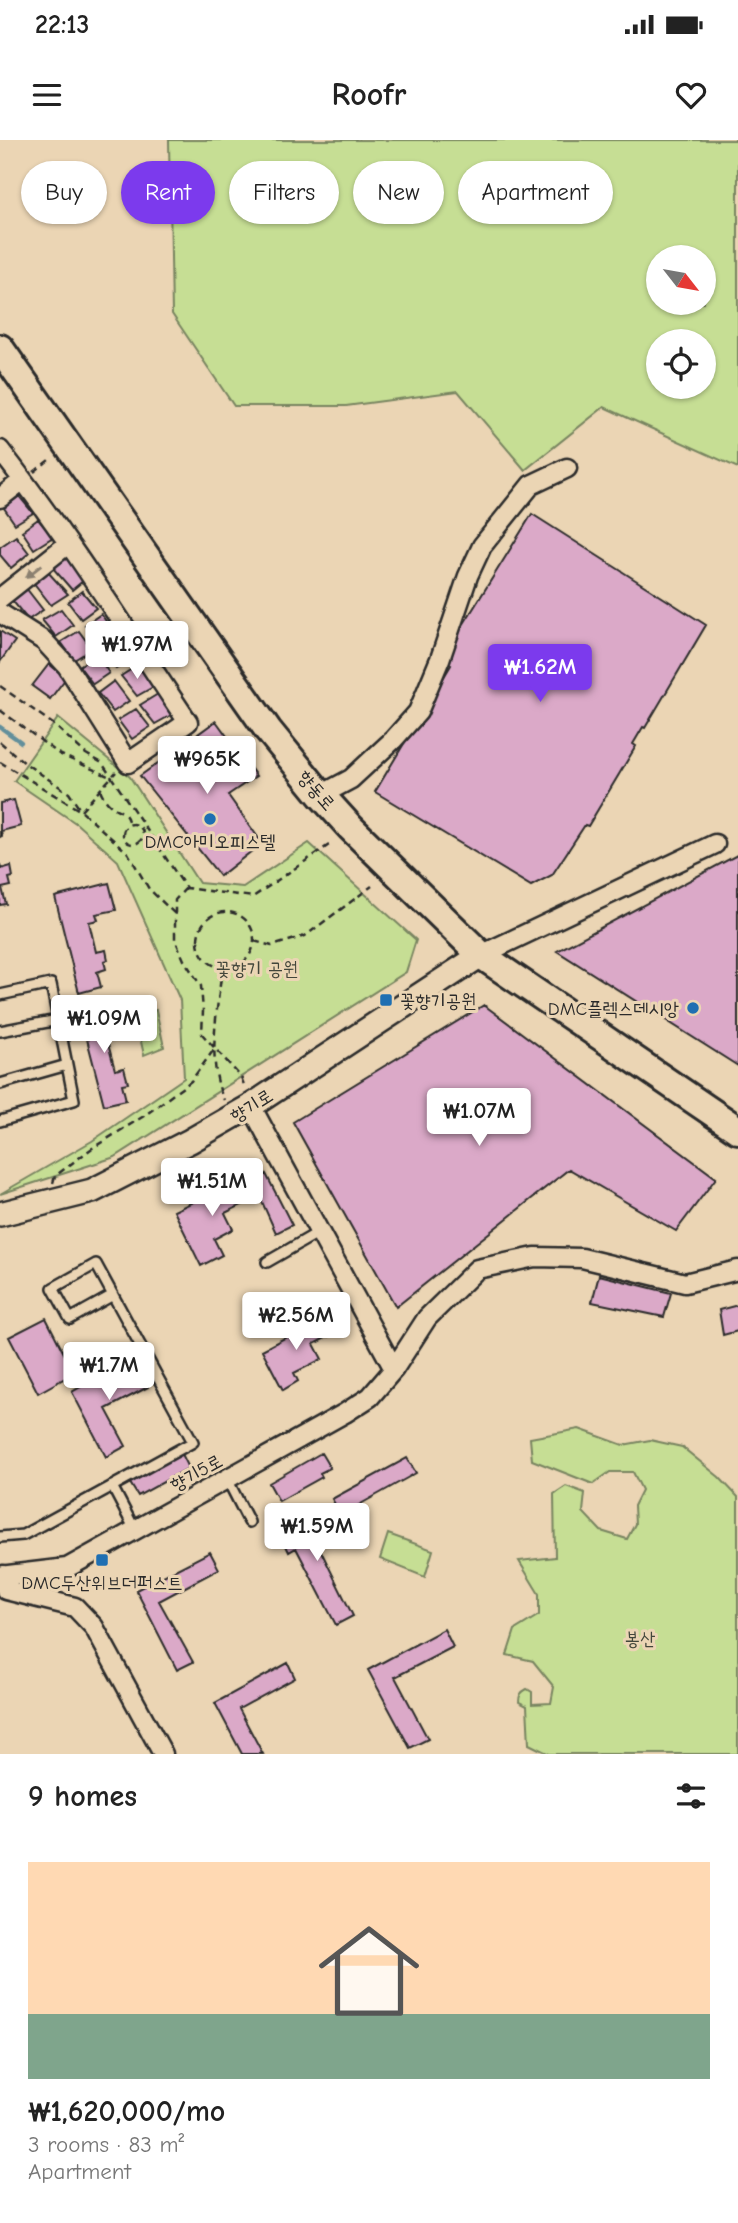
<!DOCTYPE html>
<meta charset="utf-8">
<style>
body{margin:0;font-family:"Comic Neue","Poor Story",sans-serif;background:#f6f6f6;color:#222;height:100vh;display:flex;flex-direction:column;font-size:26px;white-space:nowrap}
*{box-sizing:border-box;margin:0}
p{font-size:23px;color:#767676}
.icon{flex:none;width:38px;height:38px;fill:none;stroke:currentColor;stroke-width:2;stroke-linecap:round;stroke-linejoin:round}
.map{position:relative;height:1614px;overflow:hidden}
.side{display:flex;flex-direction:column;background:#fff;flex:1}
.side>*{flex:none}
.hud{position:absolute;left:21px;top:21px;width:696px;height:63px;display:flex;gap:14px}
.needle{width:46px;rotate:121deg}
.controls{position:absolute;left:646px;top:105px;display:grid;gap:14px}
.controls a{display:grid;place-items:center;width:70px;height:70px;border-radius:50%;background:#fff;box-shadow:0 2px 5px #0004;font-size:35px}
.price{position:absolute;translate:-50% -60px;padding:0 16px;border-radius:7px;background:#fff;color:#222;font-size:23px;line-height:46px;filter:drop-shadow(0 2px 4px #0008)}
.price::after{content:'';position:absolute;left:50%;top:42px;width:21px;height:16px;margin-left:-10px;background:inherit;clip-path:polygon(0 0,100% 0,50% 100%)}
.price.current{background:#7c3aed;color:#fff}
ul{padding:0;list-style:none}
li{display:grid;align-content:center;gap:14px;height:371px;padding:0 28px}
li span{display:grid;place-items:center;height:217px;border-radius:0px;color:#555}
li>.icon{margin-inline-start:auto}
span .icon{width:126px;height:126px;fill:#fffc;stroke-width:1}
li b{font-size:30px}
h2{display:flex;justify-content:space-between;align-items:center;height:84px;padding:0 28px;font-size:30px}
.chip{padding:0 24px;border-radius:32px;background:#fff;box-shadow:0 2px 5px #0004;font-size:24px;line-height:63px}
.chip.current{background:#7c3aed;color:#fff}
.status{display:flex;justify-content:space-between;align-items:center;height:49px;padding:0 35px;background:#fff;direction:ltr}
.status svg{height:19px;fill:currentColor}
header{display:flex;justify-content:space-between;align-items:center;height:91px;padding:0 28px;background:#fff;font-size:32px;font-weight:800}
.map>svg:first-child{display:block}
</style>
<div class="status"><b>22:13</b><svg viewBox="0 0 49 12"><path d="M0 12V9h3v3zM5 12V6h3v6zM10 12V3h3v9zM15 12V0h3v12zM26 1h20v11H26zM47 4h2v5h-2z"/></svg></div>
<header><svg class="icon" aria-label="menu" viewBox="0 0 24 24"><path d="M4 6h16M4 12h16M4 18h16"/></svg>Roofr<svg class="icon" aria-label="heart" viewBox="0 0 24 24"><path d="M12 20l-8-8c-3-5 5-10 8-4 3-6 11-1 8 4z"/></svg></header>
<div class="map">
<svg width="738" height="1614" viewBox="0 0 738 1614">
<rect width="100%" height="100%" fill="#ebd5b4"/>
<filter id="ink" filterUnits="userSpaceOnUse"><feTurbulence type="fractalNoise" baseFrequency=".0143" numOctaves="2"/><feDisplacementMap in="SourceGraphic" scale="14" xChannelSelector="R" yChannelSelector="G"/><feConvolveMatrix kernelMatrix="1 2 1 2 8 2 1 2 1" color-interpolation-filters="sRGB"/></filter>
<g filter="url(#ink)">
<path fill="#c6de94" stroke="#788460" stroke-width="2" fill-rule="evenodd" d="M169 0H738V328L604 267 525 330 458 251 346 266H234L172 174ZM704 117V163H658V117ZM704 201V247H658V201Z
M58 578 130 637 199 743 243 747 309 703 416 800 406 832 115 1017 0 1054 92 1001 184 938 180 860 118 721 77 684 14 641Z
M156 870 164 907 144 915 135 875Z
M579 1289 623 1305 650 1300 682 1307 719 1337 738 1357V1614H549L529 1604 527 1566 519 1562C519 1555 521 1552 527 1549L532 1552V1564L551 1563 554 1547 533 1521 507 1515 515 1490 539 1475V1454L519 1421 555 1417 554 1354 566 1346 585 1353 583 1372 601 1391 627 1399 635 1384 634 1366 642 1350 633 1332H610L593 1344 532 1320 530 1298Z
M388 1394 433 1410 425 1437 380 1419Z"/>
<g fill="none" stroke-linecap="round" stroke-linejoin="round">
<path stroke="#628f9b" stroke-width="4.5" d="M0 587 21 602"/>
</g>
<path fill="#dba9c8" stroke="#2b2b2b" stroke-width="2" d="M19 356 33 373 15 384 4 368Z
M532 374 706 485 645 588 643 587 633 604 636 606 588 686 585 685 552 735 531 746 375 652 451 525 442 519Z
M38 379 53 397 34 409 22 391Z
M16 396 29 413 11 428 0 415V407Z
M66 417 84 440 72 450 52 427Z
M47 431 68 454 51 465 33 442Z
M26 448 43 470 28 480 11 459Z
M82 451 96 468 81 479 68 462Z
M61 469 73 485 56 497 42 480Z
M101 474 114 493 99 504 85 485Z
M0 491 15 501 0 522Z
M79 491 92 509 74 520 61 502Z
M119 499 133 519 116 529 103 511Z
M97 515 109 533 93 544 79 526Z
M49 524 66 538 50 559 32 546Z
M138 525 153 547 137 556 121 536Z
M114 541 129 561 113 572 98 553Z
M158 554 173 574 155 584 140 565Z
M136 569 150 587 132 599 118 580Z
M216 581 256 636 228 655 262 703 220 736 140 636Z
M14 660 21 686 1 691 2 696 0 697V663Z
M737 715H738V926L557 811Z
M0 724 1 729 11 726 13 737 9 738 11 746 2 748 6 764 0 765Z
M109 743 116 770 96 774 98 780 89 782 96 812 106 810 108 820 104 821 106 829 97 832 101 847 79 853 55 757Z
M484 865 716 1038 676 1091 569 1029 396 1167 293 982Z
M102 867 105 881 113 879 118 897 107 900 115 930 124 928 128 943 122 944 126 960 104 965 80 872Z
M266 1034 292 1085 276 1093 253 1042Z
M244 1037 254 1059 225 1073 233 1089 214 1099 222 1115 201 1126 174 1071Z
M599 1135 671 1153 664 1177 592 1162Z
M738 1165V1191L723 1195 719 1170Z
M46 1178 74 1233 38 1253 9 1197Z
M322 1178 331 1195 314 1204 322 1219 294 1233 298 1241 283 1250 262 1210Z
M130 1218 148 1247 106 1269 126 1306 106 1317 72 1252Z
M321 1313 330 1328 320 1333 322 1337 279 1361 269 1343Z
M182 1314 189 1328 138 1356 130 1343Z
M407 1318 416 1333 341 1375 332 1359Z
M319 1369 330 1389 314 1397 353 1476 336 1485 296 1408 289 1412 280 1393Z
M210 1412 219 1429 159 1461 193 1522 177 1530 136 1450Z
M444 1489 453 1507 395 1537 428 1599 410 1608 368 1530Z
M288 1523 295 1538 239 1569 263 1614H242L215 1563Z"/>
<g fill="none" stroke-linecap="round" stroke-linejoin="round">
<g stroke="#2b2b2b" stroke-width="14">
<path id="service" d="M0 855 51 844 74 960 0 981
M0 891 58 880
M0 944 67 925
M267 1122 321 1091
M227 1339 249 1382
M112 1346 135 1390
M0 1397 23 1395 193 1302 96 1124 53 1148 70 1179 113 1155"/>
</g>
<g stroke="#2b2b2b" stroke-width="23">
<path id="minor" d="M0 310C68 397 127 491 188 582L128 623 67 526 44 501 0 473
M0 358 23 340
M0 458 68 404
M321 655 351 639 393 600 418 572 440 519 468 436 482 406 531 345 567 328
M481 815 715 704
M251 966 394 1229
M4 1435 6 1450 75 1467 94 1487 163 1614
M0 1436 67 1428 345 1273 370 1257 394 1229 427 1178 477 1129 535 1117 582 1118 685 1143 738 1130"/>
</g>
<g stroke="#2b2b2b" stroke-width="28">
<path id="secondary" d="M0 1074 92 1051 190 1001 251 966 481 815"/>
</g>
<g stroke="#2b2b2b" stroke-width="32">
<path id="primary" d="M0 208 268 590 321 655 350 687 481 815 738 990"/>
</g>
<path stroke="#2b2b2b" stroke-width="2.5" stroke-dasharray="7 5" stroke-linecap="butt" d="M34 332 49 320
M0 546 53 584 86 614 102 623 186 748 253 757 329 705
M0 570 59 614 108 636
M0 602 26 624 69 653 79 668
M0 622 81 671 128 713 149 749 175 774
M100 650C103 655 105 661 110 665 119 673 126 669 129 685
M81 671 116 632
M123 694a10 10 0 1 1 20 0a10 10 0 1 1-20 0Z
M186 748 175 760V799L184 820 201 846 203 871 202 894 241 937 244 945
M198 800a28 28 0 1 1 56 0a28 28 0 1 1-56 0Z
M254 801 272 806 305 796 372 746
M222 828C218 867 206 923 224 960
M53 1043 55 1036 91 1009 144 976 191 941 215 908"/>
<use href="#service" stroke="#ebd5b4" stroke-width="9"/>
<use href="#minor" stroke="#ebd5b4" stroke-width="18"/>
<use href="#secondary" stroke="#ebd5b4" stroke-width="23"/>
<use href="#primary" stroke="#ebd5b4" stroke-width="26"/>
</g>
<defs><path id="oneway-solid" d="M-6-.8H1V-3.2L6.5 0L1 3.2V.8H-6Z" transform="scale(1.75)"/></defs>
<use fill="#8b8070" href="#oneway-solid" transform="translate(34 431) rotate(142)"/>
</g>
<g fill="#1f6fb2" stroke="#ebd5b4" stroke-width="2.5">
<circle cx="210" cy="679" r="7"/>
<rect x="379" y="853" width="14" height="14" rx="3.5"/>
<circle cx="693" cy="868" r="7"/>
<rect x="95" y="1413" width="14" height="14" rx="3.5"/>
</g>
<g text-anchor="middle" stroke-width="6" stroke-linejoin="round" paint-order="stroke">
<g font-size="19" fill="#2b2b2b" stroke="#ebd5b4">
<text transform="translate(317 650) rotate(49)" y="7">향동로</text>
<text transform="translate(251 965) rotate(-32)" y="7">향기로</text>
<text transform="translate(196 1332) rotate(-29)" y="7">향기5로</text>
</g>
<g font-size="19" fill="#2b2b2b" stroke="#ebd5b4">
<text x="210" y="708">DMC아미오피스텔</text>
<text x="400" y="867" text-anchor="start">꽃향기공원</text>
<text x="679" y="875" text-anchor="end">DMC플렉스데시앙</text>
<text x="102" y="1449">DMC두산위브더퍼스트</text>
</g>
<g font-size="19" fill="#42463b" stroke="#ebd5b4">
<text x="257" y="835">꽃향기 공원</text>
<text x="640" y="1505">봉산</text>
</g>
</g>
</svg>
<div class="controls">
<a><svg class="needle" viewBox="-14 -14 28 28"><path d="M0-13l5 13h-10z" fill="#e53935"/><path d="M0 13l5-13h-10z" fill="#767676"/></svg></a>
<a><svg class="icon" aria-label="locate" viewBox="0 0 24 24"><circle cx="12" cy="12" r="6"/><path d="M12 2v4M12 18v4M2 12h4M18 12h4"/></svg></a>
</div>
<b class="price" style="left:137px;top:541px">₩1.97M</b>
<b class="price current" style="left:540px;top:564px">₩1.62M</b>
<b class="price" style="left:207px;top:656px">₩965K</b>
<b class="price" style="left:104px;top:915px">₩1.09M</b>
<b class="price" style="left:479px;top:1008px">₩1.07M</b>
<b class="price" style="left:212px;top:1078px">₩1.51M</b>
<b class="price" style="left:296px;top:1212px">₩2.56M</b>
<b class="price" style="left:109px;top:1262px">₩1.7M</b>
<b class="price" style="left:317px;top:1423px">₩1.59M</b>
<div class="hud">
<a class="chip">Buy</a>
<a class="chip current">Rent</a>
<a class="chip">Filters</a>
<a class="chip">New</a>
<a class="chip">Apartment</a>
</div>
</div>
<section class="side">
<h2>9 homes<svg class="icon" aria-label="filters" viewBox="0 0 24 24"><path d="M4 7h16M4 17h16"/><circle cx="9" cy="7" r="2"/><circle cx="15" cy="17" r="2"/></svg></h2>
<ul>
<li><span style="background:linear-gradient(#ffd9b3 70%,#7fa58c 0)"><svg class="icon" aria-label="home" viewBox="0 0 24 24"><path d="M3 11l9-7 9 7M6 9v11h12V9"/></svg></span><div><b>₩1,620,000/mo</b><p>3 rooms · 83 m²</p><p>Apartment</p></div></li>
</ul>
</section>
